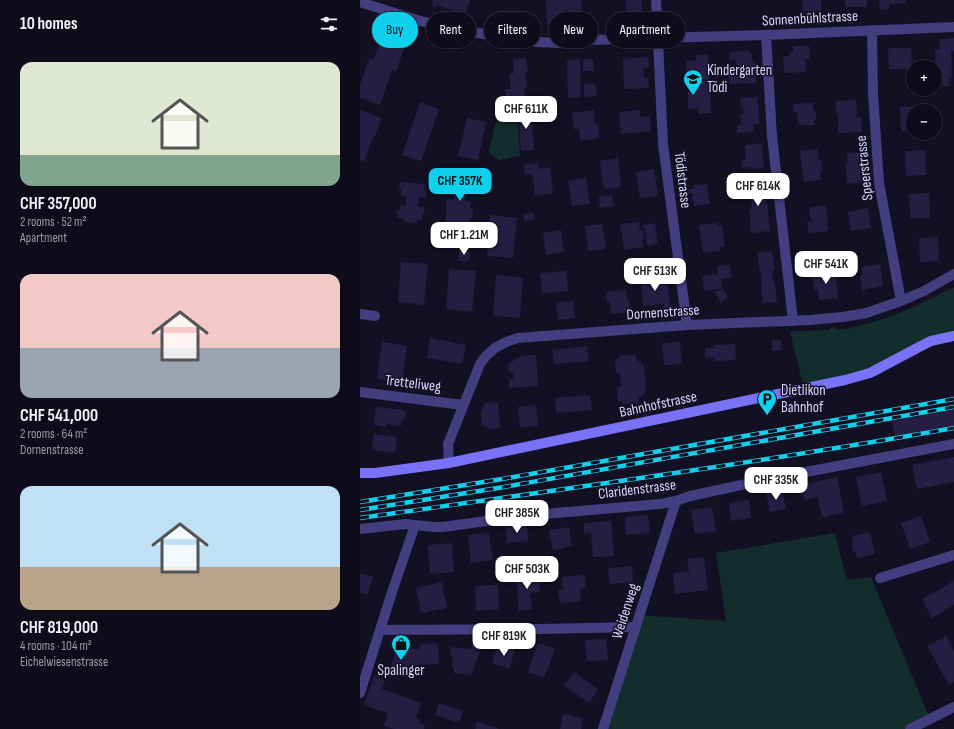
<!DOCTYPE html>
<meta charset="utf-8">
<style>
body{margin:0;font-family:"Sofia Sans Condensed",sans-serif;background:#1c1a27;color:#f1f3f6;height:100vh;display:flex;flex-direction:column;font-size:15px;white-space:nowrap}
*{box-sizing:border-box;margin:0}
p{font-size:13px;color:#9b9ba2}
.icon{flex:none;width:22px;height:22px;fill:none;stroke:currentColor;stroke-width:2;stroke-linecap:round;stroke-linejoin:round}
.map{position:relative;flex:1;overflow:hidden}
.side{display:flex;flex-direction:column;background:#0e0c1a;width:360px}
.side>*{flex:none}
.guide{position:absolute;left:12px;top:12px;width:380px;height:36px;display:flex;gap:8px}
.tools{position:absolute;left:546px;top:60px;display:grid;gap:8px}
.tools a{display:grid;place-items:center;width:36px;height:36px;border-radius:50%;background:#0e0c1a;box-shadow:0 1px 3px #0004,0 0 0 1px #2e2c39;font-size:20px}
.price{position:absolute;translate:-50% -34px;padding:0 9px;border-radius:8px;background:#fff;color:#222;font-size:13px;line-height:26px;filter:drop-shadow(0 1px 2px #0008)}
.price::after{content:'';position:absolute;left:50%;top:24px;width:12px;height:9px;margin-left:-6px;background:inherit;clip-path:polygon(0 0,100% 0,50% 100%)}
.price.active{background:#10d1ed;color:#111}
ul{padding:0;list-style:none}
li{display:grid;align-content:center;gap:8px;height:212px;padding:0 20px}
li span{display:grid;place-items:center;height:124px;border-radius:12px;color:#555}
li>.icon{margin-inline-start:auto}
span .icon{width:72px;height:72px;fill:#fffc;stroke-width:1}
li b{font-size:17px}
h2{display:flex;justify-content:space-between;align-items:center;height:48px;padding:0 20px;font-size:17px}
.tag{padding:0 14px;border-radius:18px;background:#0e0c1a;box-shadow:0 1px 3px #0004,0 0 0 1px #2e2c39;font-size:14px;line-height:36px}
.tag.active{background:#10d1ed;color:#111}
main{display:flex;flex:1;min-height:0}
.map>svg:first-child{display:block}
</style>
<main>
<section class="side">
<h2>10 homes<svg class="icon" aria-label="filters" viewBox="0 0 24 24"><path d="M4 7h16M4 17h16"/><circle cx="9" cy="7" r="2"/><circle cx="15" cy="17" r="2"/></svg></h2>
<ul>
<li><span style="background:linear-gradient(#dfe7d0 75%,#7fa58c 0)"><svg class="icon" aria-label="home" viewBox="0 0 24 24"><path d="M3 11l9-7 9 7M6 9v11h12V9"/></svg></span><div><b>CHF 357,000</b><p>2 rooms · 52 m²</p><p>Apartment</p></div></li>
<li><span style="background:linear-gradient(#f6c9c9 60%,#9aa5b1 0)"><svg class="icon" aria-label="home" viewBox="0 0 24 24"><path d="M3 11l9-7 9 7M6 9v11h12V9"/></svg></span><div><b>CHF 541,000</b><p>2 rooms · 64 m²</p><p>Dornenstrasse</p></div></li>
<li><span style="background:linear-gradient(#bfe0f5 65%,#b9a48a 0)"><svg class="icon" aria-label="home" viewBox="0 0 24 24"><path d="M3 11l9-7 9 7M6 9v11h12V9"/></svg></span><div><b>CHF 819,000</b><p>4 rooms · 104 m²</p><p>Eichelwiesenstrasse</p></div></li>
</ul>
</section>
<div class="map">
<svg width="594" height="729" viewBox="0 0 594 729">
<rect width="100%" height="100%" fill="#131023"/>
<path fill="#132c2c" d="M157 113 160 156 139 160 129 153V150L136 121 139 115Z
M594 287V332L508 369 443 385 430 331 469 330 470 328 473 327 478 329H488L526 318 556 306Z
M475 533 487 580 511 577 570 719 550 729H243L280 615 366 621 356 553Z"/>
<path fill="#261d43" d="M73 0H110L106 15 77 5V8L72 6Z
M186 0H221L223 21 193 23V25H187Z
M266 0H282V12L266 13Z
M442 0H461V11H443L442 9H443Z
M485 0H507V7H485Z
M519 0H546V3L529 4V9L520 10Z
M25 26 49 34 36 72 32 70 20 105 0 98V85L9 58 14 59Z
M594 38V51H591L592 77H589V86L575 87V78H576L575 49H580L579 39Z
M433 46H449L450 59H445L446 72 424 73 423 56H429V53L433 52Z
M534 48H551L552 69H529L528 49Z
M390 51V54H392L393 63H395L396 83 369 84V72H377L376 60 370 61 369 52Z
M336 55H348L351 113 338 114V108L328 109V92L337 91V77L327 78 326 61 336 60Z
M288 57 289 68H283L284 78H288L289 88 264 89 263 59Z
M166 58 168 72H165L167 88H164L166 103 148 106 145 89H151L149 74 154 73 153 59Z
M220 59 221 97 208 98 207 60Z
M223 59H233L234 71H223Z
M224 84H235L237 96 224 97Z
M397 97 400 124 393 125 394 132 377 133V125H381L380 115 384 114 383 106 381 107 380 98Z
M496 100 497 113 496 114V117H501L502 132 478 133V114H476V101Z
M60 102 79 109 61 161 42 155Z
M453 103V111H456V120H454V125H438L437 112H434L433 104Z
M560 106V111H553V131H541L540 107Z
M0 110 22 118 15 136 13 137 4 162 0 160Z
M171 110 174 150 161 151 158 111Z
M234 110 235 124 238 123 239 138 220 141 219 129H214L212 113Z
M280 110V117L290 116 291 131 261 134 259 112Z
M107 118 126 122 118 160 98 156Z
M402 143 404 168 391 169V167L382 168 381 160H386L385 145Z
M457 149 459 160H461L463 171H460L461 180 444 182 440 151Z
M565 150 566 175 546 176 545 151Z
M500 152 502 162H504L507 182 487 184 485 164H488L487 153Z
M258 158 261 184H260V187L245 189 244 186 243 187 240 161Z
M178 163 179 169 190 167 193 193 175 196 172 174 165 175 164 165Z
M294 169 298 196 282 198V197L280 198 276 172Z
M88 176 113 178V184H115L114 191H107L106 201H111L110 208H113L112 218H110L109 225H104V229L92 228V223H85L87 207 86 206V199L94 200 95 190H89L90 184 87 183Z
M226 178 230 204 212 206 208 181Z
M405 181 410 231 391 233 389 209H392L391 198H384L383 191H387L386 183Z
M40 182 65 184 64 190H66V197H59L58 206 65 207 64 214 62 213V220H57V223L44 222 45 219 37 218V210L40 211V205L46 206V196H41V189H39Z
M347 184 350 204 334 206 332 193H328L327 190 335 188 334 185Z
M569 193 570 218H550L549 194Z
M252 195 254 206 240 208 239 197Z
M466 205 468 221H467L468 231 449 233 447 222H451L449 208Z
M508 208 511 228 491 231 488 212Z
M174 213 175 220 164 221 163 214Z
M130 215 157 218 153 258 127 256Z
M279 222 280 230H283L284 239H282L283 247 264 250 260 224Z
M295 223 298 244 287 246 284 225Z
M357 223V227L362 226 365 246 360 247V251L343 253 339 225Z
M242 224 246 249 228 251 225 226Z
M201 230 204 252 186 255 183 233Z
M578 237 579 261 560 262 559 238Z
M99 250 110 251 109 261H98Z
M412 251 415 270 412 271 414 284H415L417 302 403 303 401 286 402 285 401 272H400L397 253Z
M41 262 68 264 64 305 38 302Z
M520 264 523 286 502 290 500 276 503 275 501 267Z
M370 265 372 277 361 279 362 288 344 291 342 276 358 274 357 266Z
M89 269 116 271 112 312 86 309Z
M475 270 478 298 459 300 458 290H454L452 273Z
M206 271 208 291 182 293 180 273Z
M290 274V279L297 278V283L302 282 301 278H305L306 282H308L310 308H304V304L283 306 281 275Z
M136 275 163 278 160 318 133 315Z
M362 288H363L368 298 360 302 355 292Z
M266 290 267 300H269L270 312 251 314 250 302H247L246 292Z
M213 301 215 318 198 320 196 302Z
M70 338 106 345 102 364 67 358Z
M412 340H421V350L412 351Z
M22 342 47 346 42 382 17 379Z
M320 342 322 364 304 365 302 343Z
M375 344 376 360 355 361V357L345 358V348H354V345Z
M227 346 229 361 194 364 192 350Z
M176 355 178 386 149 388V379H154L153 372H149L148 364 161 356Z
M276 355 277 361H281V365H284L286 393H283V396L278 397 279 403 262 404V401H258L257 387H261L260 373H256L255 359H259V356Z
M230 395 232 410 196 413 195 398Z
M138 402 140 428 131 429 122 425 121 412 125 403Z
M176 405 178 426 160 427 158 407Z
M16 407 43 410V411L46 412 45 419H42L41 426 26 424 25 427 14 425Z
M594 410V425L535 436 532 421Z
M14 434 37 437 35 453 12 450Z
M594 457V482L557 489 552 465Z
M521 472 527 501 502 506 496 477Z
M477 477 484 513 462 517 458 497 444 500 441 485Z
M422 490 426 509 410 512 406 493Z
M389 500 391 518 371 521 369 503Z
M352 507 356 531 335 534 331 510Z
M288 515 290 533 266 535 265 517Z
M561 516 570 542 550 549 541 523Z
M251 521 254 556 233 557 231 533 224 534V523Z
M167 525 168 541 147 543 146 527Z
M209 527 212 546 193 550 189 530Z
M510 532 515 554 497 558 496 553 493 551 492 544 493 541 492 536Z
M129 533 133 560 111 563 108 535Z
M92 543 94 572 70 574 68 545Z
M344 557 348 590 315 594 313 573 329 571 327 559Z
M272 566 273 582 250 584 248 568Z
M0 573 13 577 7 595 0 592Z
M178 574 180 592 170 593 172 609 159 611 156 577Z
M225 575 226 588 220 589 221 601 200 603 198 590 203 589 202 577Z
M594 581V605L572 618 562 599Z
M82 582 87 608 61 613 56 588Z
M138 585 139 609 116 611 115 586Z
M586 636 594 651V682L589 685 567 646Z
M246 639 248 660 227 661 225 640Z
M78 643 79 664 57 665 52 679 29 672 38 644 59 650 61 644Z
M112 643 123 644 111 675 94 673V667H92L93 656H90L91 647 111 649Z
M178 643 195 649 184 678 168 672Z
M139 644 155 650 149 669 132 663Z
M214 672 238 689 229 703 204 686Z
M14 676 25 680 22 689 61 703 56 718 60 720 59 723 65 725 64 729H34L24 726 28 713 4 705Z
M79 703 103 711 99 723 75 715Z
M203 714 223 718 221 729H200Z
M117 721 139 729H115Z"/>
<g fill="none" stroke-linecap="round" stroke-linejoin="round">
<path stroke="#423e7f" stroke-width="10" d="M296 0 303 144 327 325
M0 2 60 21 111 32 177 42 221 44 230 40 406 35 594 27
M512 30 513 94 519 183 541 301
M406 35 412 136 433 321
M0 314 15 316
M0 392 103 405
M89 463 88 444 120 364 126 356 135 348 146 342 158 338 327 325 450 320 483 317 506 313 541 301 564 291 594 274
M0 529 46 524 73 527H83L162 516 300 504 316 501 330 496 409 479 594 444
M520 578 594 555
M20 630 181 629 276 627
M0 693 32 592 55 525
M243 729 316 501
M550 729 594 707"/>
<path stroke="#7972f6" stroke-width="10" d="M0 473H15L89 463 485 380 510 373 561 346 571 341 594 336"/>
<g stroke="#10d1ed" stroke-width="4.5">
<path id="rail" d="M0 502 142 479 594 399
M0 510 144 487 594 407
M0 518C198 490 397 463 594 428"/>
</g>
<use href="#rail" stroke="#131023" stroke-width="3" stroke-dasharray="9" stroke-linecap="butt"/>
</g>
<defs>
<g id="school-pin" transform="scale(1)"><path d="M0 17L-7.5 6A9.5 9.5 0 1 1 7.5 6Z" fill="#10d1ed" stroke="#131023"/><path d="M0-5L7-2L0 1L-7-2ZM-4 1L0 2.5L4 1V4Q0 6-4 4Z" fill="#111"/></g>
<g id="parking-pin" transform="scale(1)"><path d="M0 17L-7.5 6A9.5 9.5 0 1 1 7.5 6Z" fill="#10d1ed" stroke="#131023"/><path d="M-3.5-5.5H1a3.5 3.5 0 0 1 0 7H-1V5.5H-3.5ZM-1-3.4V-.6H.8a1.4 1.4 0 0 0 0-2.8Z" fill="#111"/></g>
<g id="shop-pin" transform="scale(1)"><path d="M0 17L-7.5 6A9.5 9.5 0 1 1 7.5 6Z" fill="#10d1ed" stroke="#131023"/><path d="M-5-2.5h2.3a2.7 3.5 0 0 1 5.4 0H5L5.5 6h-11ZM-1.5-2.5h3a1.5 2.3 0 0 0-3 0Z" fill="#111"/></g>
</defs>
<g fill-rule="evenodd">
<use href="#school-pin" x="333" y="79"/>
<use href="#parking-pin" x="407" y="399"/>
<use href="#shop-pin" x="41" y="644"/>
</g>
<g text-anchor="middle" stroke-width="3" stroke-linejoin="round" paint-order="stroke">
<g font-size="15" fill="#dad4fc" stroke="#131023">
<text transform="translate(450 18) rotate(-3)" y="5">Sonnenbühlstrasse</text>
<text transform="translate(504 168) rotate(-96)" y="5">Speerstrasse</text>
<text transform="translate(323 180) rotate(83)" y="5">Tödistrasse</text>
<text transform="translate(303 312) rotate(-4)" y="5">Dornenstrasse</text>
<text transform="translate(53 383) rotate(7)" y="5">Tretteliweg</text>
<text transform="translate(298 404) rotate(-12)" y="5">Bahnhofstrasse</text>
<text transform="translate(277 489) rotate(-7)" y="5">Claridenstrasse</text>
<text transform="translate(265 611) rotate(-72)" y="5">Weidenweg</text>
</g>
<g font-size="15" fill="#dad4fc" stroke="#131023" text-anchor="start">
<text x="347" y="75">Kindergarten<tspan x="347" dy="17">Tödi</tspan></text>
<text x="421" y="395">Dietlikon<tspan x="421" dy="17">Bahnhof</tspan></text>
<text x="41" y="675" text-anchor="middle">Spalinger</text>
</g>
</g>
</svg>
<div class="tools">
<a>+</a>
<a>−</a>
</div>
<b class="price" style="left:166px;top:130px">CHF 611K</b>
<b class="price active" style="left:100px;top:202px">CHF 357K</b>
<b class="price" style="left:398px;top:207px">CHF 614K</b>
<b class="price" style="left:104px;top:256px">CHF 1.21M</b>
<b class="price" style="left:466px;top:285px">CHF 541K</b>
<b class="price" style="left:295px;top:292px">CHF 513K</b>
<b class="price" style="left:416px;top:501px">CHF 335K</b>
<b class="price" style="left:157px;top:534px">CHF 385K</b>
<b class="price" style="left:167px;top:590px">CHF 503K</b>
<b class="price" style="left:144px;top:657px">CHF 819K</b>
<div class="guide">
<a class="tag active">Buy</a>
<a class="tag">Rent</a>
<a class="tag">Filters</a>
<a class="tag">New</a>
<a class="tag">Apartment</a>
</div>
</div>
</main>
